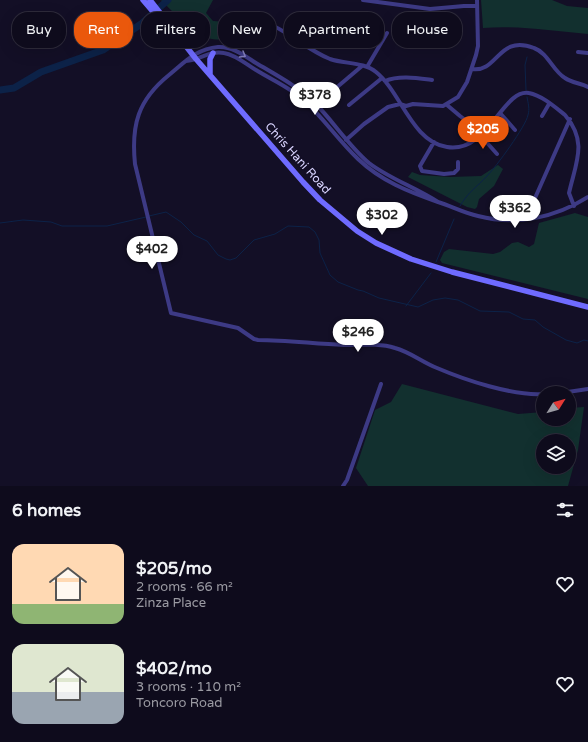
<!DOCTYPE html>
<meta charset="utf-8">
<style>
body{margin:0;font-family:"Varela Round",sans-serif;background:#1c1929;color:#f1f3f6;height:100vh;display:flex;flex-direction:column;font-size:15px;white-space:nowrap}
*{box-sizing:border-box;margin:0}
p{font-size:13px;color:#9b9ba3}
.icon{flex:none;width:22px;height:22px;fill:none;stroke:currentColor;stroke-width:2;stroke-linecap:round;stroke-linejoin:round}
.map{position:relative;height:486px;overflow:hidden}
.sheet{display:flex;flex-direction:column;background:#0e0b1c;flex:1}
.sheet>*{flex:none}
.guide{position:absolute;left:12px;top:12px;width:564px;height:36px;display:flex;gap:8px}
.needle{width:26px;rotate:53deg}
.tools{position:absolute;left:536px;top:386px;display:grid;gap:8px}
.tools a{display:grid;place-items:center;width:40px;height:40px;border-radius:50%;background:#0e0b1c;box-shadow:0 4px 16px #0002,0 0 0 1px #2e2b3b;font-size:20px}
.price{position:absolute;translate:-50% -34px;padding:0 9px;border-radius:14px;background:#fff;color:#222;font-size:13px;line-height:26px;filter:drop-shadow(0 1px 2px #0008)}
.price::after{content:'';position:absolute;left:50%;top:24px;width:12px;height:9px;margin-left:-6px;background:inherit;clip-path:polygon(0 0,100% 0,50% 100%)}
.price.current{background:#ea580c;color:#fff}
ul{padding:0;list-style:none}
li{display:flex;align-items:center;gap:12px;height:100px;padding:0 12px}
li span{display:grid;place-items:center;flex:none;width:112px;height:80px;border-radius:12px;color:#555}
li>.icon{margin-inline-start:auto}
span .icon{width:48px;height:48px;fill:#fffc;stroke-width:1}
li b{font-size:17px}
h2{display:flex;justify-content:space-between;align-items:center;height:48px;padding:0 12px;font-size:17px}
.tag{padding:0 14px;border-radius:16px;background:#0e0b1c;box-shadow:0 4px 16px #0002,0 0 0 1px #2e2b3b;font-size:14px;line-height:36px}
.tag.current{background:#ea580c;color:#fff}
.map>svg:first-child{display:block}
</style>
<div class="map">
<svg width="588" height="486" viewBox="0 0 588 486">
<rect width="100%" height="100%" fill="#130f26"/>
<path fill="#12302f" fill-rule="evenodd" d="M161 0H213L206 13 213 21 241 23 239 37C229 39 218 41 208 38 197 35 169 9 161 0Z
M481 0H552L567 6 588 8V34C553 31 517 25 483 28Z
M498 165 503 169 494 186 479 199 477 207 475 209 467 207 408 177 412 172 420 175 450 177 481 176Z
M575 213 588 217V299L442 263 440 260 444 252 449 249 493 254 500 252 512 243 518 242 529 247 534 244 539 223Z
M402 384 518 414 543 412V419H569V408L584 407 578 450 568 486H368L356 468 375 410 391 402ZM543 441H569V467H543Z"/>
<g fill="none" stroke-linecap="round" stroke-linejoin="round">
<path stroke="#0c2248" stroke-width="1" d="M526 90 525 65 527 57
M460 206C468 192 477 187 487 176 496 167 526 126 528 115 530 109 528 103 527 97
M149 216 166 212 181 222 194 235 207 241 218 255 226 259 230 260 236 258 254 240 275 234 288 226 309 227 315 232 319 240 320 253 330 275 338 282 358 290 363 291 379 298 418 307 433 300 445 298 458 300 480 311 509 312 523 319 535 320 543 327 566 340 577 343 584 340 588 341
M0 223 23 220 51 222 62 226H107L146 217
M436 262 454 219
M406 306 431 273"/>
<path stroke="#0c2248" stroke-width="7" d="M0 90 14 88 41 72 103 50 141 24 168 0"/>
<path stroke="#3d3a85" stroke-width="4" d="M363 0 430 9 464 6H476
M241 18C249 19 259 19 267 23 290 32 307 50 330 59 345 64 364 62 376 72 401 92 412 142 447 147 488 154 503 88 529 93 541 95 555 107 565 115 588 142 576 162 569 193L574 206
M578 52 588 53
M186 61C200 60 210 50 224 53 236 55 246 64 256 70 272 80 291 88 305 101 324 119 339 141 358 159 381 181 409 192 438 202 451 206 464 213 478 216 516 226 555 218 588 197
M367 67 387 33
M472 69C498 73 498 34 534 48 548 53 553 71 565 78 572 83 581 83 588 87
M385 81C399 75 417 78 432 80
M336 88 362 66
M349 105 382 78
M447 105 460 116 483 133
M500 113 515 130
M542 116 549 104
M481 136 497 154
M346 140 364 124 388 107 400 104 406 106 413 104 443 106 458 97 467 82 476 55 478 46 477 0
M434 142 420 166 422 171 444 174 454 173 458 169V162
M535 198 570 119
M438 202C415 187 390 179 369 163 348 145 333 121 314 102 297 86 276 75 256 63 245 56 232 46 218 47 196 49 185 62 169 75 138 100 131 125 135 164L171 313 238 328 254 339 258 340C287 340 315 344 344 345 361 345 379 343 395 348 410 352 422 362 437 368 465 380 513 396 543 394
M561 393 588 389
M343 486 347 480 381 384"/>
<path stroke="#6f6bff" stroke-width="5.5" d="M143 0 166 27 174 34
M150 0 196 59 303 182 320 200 357 231 376 243 411 259 452 272 588 307
M210 75V59L213 53"/>
</g>
<defs><path id="oneway-chevron" d="M-2-3.5L2.5 0L-2 3.5" fill="none" stroke-width="1.6" stroke-linecap="round" stroke-linejoin="round"/></defs>
<use stroke="#837fbc" href="#oneway-chevron" transform="translate(243 55) rotate(30)"/>
<g text-anchor="middle" stroke-width="3.5" stroke-linejoin="round" paint-order="stroke">
<g font-size="12" fill="#d9d4ff" stroke="#130f26">
<text transform="translate(298 158) rotate(48)" y="4">Chris Hani Road</text>
</g>
</g>
</svg>
<div class="tools">
<a><svg class="needle" viewBox="-14 -14 28 28"><path d="M0-13l5 13h-10z" fill="#e53935"/><path d="M0 13l5-13h-10z" fill="#9b9ba3"/></svg></a>
<a><svg class="icon" aria-label="layers" viewBox="0 0 24 24"><path d="M12 4l9 5-9 5-9-5zM3 14l9 5 9-5"/></svg></a>
</div>
<b class="price" style="left:315px;top:116px">$378</b>
<b class="price current" style="left:483px;top:150px">$205</b>
<b class="price" style="left:515px;top:229px">$362</b>
<b class="price" style="left:382px;top:236px">$302</b>
<b class="price" style="left:152px;top:270px">$402</b>
<b class="price" style="left:358px;top:353px">$246</b>
<div class="guide">
<a class="tag">Buy</a>
<a class="tag current">Rent</a>
<a class="tag">Filters</a>
<a class="tag">New</a>
<a class="tag">Apartment</a>
<a class="tag">House</a>
</div>
</div>
<section class="sheet">
<h2>6 homes<svg class="icon" aria-label="filters" viewBox="0 0 24 24"><path d="M4 7h16M4 17h16"/><circle cx="9" cy="7" r="2"/><circle cx="15" cy="17" r="2"/></svg></h2>
<ul>
<li><span style="background:linear-gradient(#ffd9b3 75%,#8fb573 0)"><svg class="icon" aria-label="home" viewBox="0 0 24 24"><path d="M3 11l9-7 9 7M6 9v11h12V9"/></svg></span><div><b>$205/mo</b><p>2 rooms · 66 m²</p><p>Zinza Place</p></div><svg class="icon" aria-label="heart" viewBox="0 0 24 24"><path d="M12 20l-8-8c-3-5 5-10 8-4 3-6 11-1 8 4z"/></svg></li>
<li><span style="background:linear-gradient(#dfe7d0 60%,#9aa5b1 0)"><svg class="icon" aria-label="home" viewBox="0 0 24 24"><path d="M3 11l9-7 9 7M6 9v11h12V9"/></svg></span><div><b>$402/mo</b><p>3 rooms · 110 m²</p><p>Toncoro Road</p></div><svg class="icon" aria-label="heart" viewBox="0 0 24 24"><path d="M12 20l-8-8c-3-5 5-10 8-4 3-6 11-1 8 4z"/></svg></li>
</ul>
</section>
